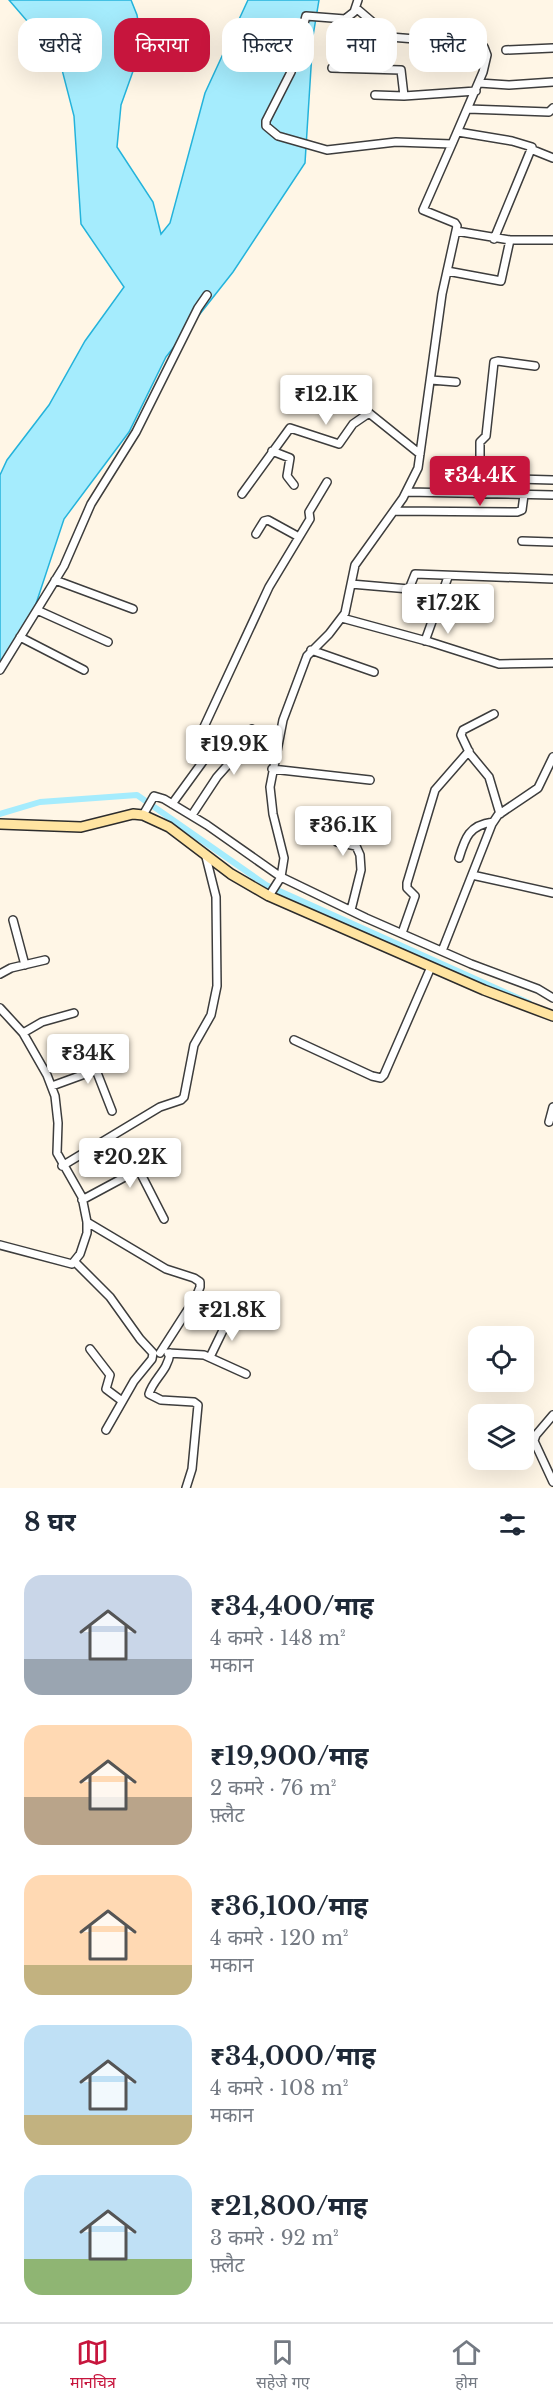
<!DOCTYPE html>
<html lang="hi">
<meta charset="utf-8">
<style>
body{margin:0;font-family:"Libre Baskerville","Noto Sans Devanagari",serif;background:#f2f2f3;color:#1f2937;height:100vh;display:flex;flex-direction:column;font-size:22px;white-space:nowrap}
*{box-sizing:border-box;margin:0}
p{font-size:20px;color:#747a83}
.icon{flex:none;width:33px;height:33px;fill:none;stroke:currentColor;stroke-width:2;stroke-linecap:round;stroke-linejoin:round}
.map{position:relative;height:1488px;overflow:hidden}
.details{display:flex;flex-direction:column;background:#fff;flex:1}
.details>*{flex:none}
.top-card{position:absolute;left:18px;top:18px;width:518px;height:54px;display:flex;gap:12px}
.controls{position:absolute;left:468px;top:1326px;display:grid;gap:12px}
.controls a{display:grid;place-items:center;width:66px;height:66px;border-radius:12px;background:#fff;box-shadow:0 6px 24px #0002;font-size:30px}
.price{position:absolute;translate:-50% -51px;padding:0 14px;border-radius:6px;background:#fff;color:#222;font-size:20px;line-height:39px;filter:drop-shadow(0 2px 3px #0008)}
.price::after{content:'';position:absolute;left:50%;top:36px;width:18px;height:14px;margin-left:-9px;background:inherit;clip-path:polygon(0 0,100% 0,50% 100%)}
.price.on{background:#c7153d;color:#fff}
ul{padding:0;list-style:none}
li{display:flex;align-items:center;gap:18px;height:150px;padding:0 24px}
li span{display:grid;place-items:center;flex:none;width:168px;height:120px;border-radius:18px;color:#555}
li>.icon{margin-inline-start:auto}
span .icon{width:72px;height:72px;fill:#fffc;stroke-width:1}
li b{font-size:26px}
h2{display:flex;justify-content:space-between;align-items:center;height:72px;padding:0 24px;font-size:26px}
.chip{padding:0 21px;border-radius:18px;background:#fff;box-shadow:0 6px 24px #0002;font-size:21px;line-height:54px}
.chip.on{background:#c7153d;color:#fff}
.tab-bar{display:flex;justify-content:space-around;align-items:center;height:84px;border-top:2px solid #e0e1e3;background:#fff;font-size:16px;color:#747a83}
.tab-bar a{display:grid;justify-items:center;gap:3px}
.tab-bar .on{color:#c7153d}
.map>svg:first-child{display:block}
</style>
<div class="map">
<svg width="553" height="1488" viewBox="0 0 553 1488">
<rect width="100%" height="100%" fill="#fff6e6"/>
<path fill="#a5ecfd" stroke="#24b3db" stroke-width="1.5" d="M9 0H131L137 15 142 46 121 105 117 147 153 202 161 234 170 223 205 93 248 0H319L313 36 305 163 233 272 166 357 129 432 64 519 28 628 0 673V475L7 460 49 405 85 341 124 287 81 224 74 116 59 58Z"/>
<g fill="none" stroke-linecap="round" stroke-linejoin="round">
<path stroke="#a5ecfd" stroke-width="6" d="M0 814 40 802 137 795 266 885 529 1003"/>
<g stroke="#3d3d3d" stroke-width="10">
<path id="street" d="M356 8 390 37 453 42 484 47 487 55 483 72 452 144
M506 50 553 48
M332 68 401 70 404 96
M479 83 509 85 553 82
M375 95 404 96 476 91
M468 109 549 112 553 108
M458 132 512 141 532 147 494 239
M533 150 553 158
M456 231 510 240H553
M447 271 501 281 510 240
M431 380 456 382
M272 451 290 458 287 476 294 485
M485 479 480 474V442L486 436 494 362 498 361 535 366
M407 492 553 495
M242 494 290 428 339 444 353 424 369 413 420 454
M484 494V481L487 478 553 480
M395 511 517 512 522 510 524 495
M256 534 264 521 268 520 299 537
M522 541 553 542
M55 580 133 609
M351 584 409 589 415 574 553 579
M37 610 108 642
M342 618 430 642 499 664 553 663
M20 637 84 670
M425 641 448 577
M311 650 374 672
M0 670 64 566 91 504 136 432 198 308 207 295
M494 714 463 730 461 735 470 754 489 777 500 814
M272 769 370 780
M172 804 204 760 203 729 269 587 310 519 309 512 327 482
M336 812 335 836 337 842 356 846 360 855 361 870 351 910
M143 815 154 796 164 799 207 825 281 877 366 918 471 964 538 989 553 998
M192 815 217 777 249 741 252 729
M459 858C465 838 469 825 493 822
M472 875 553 893
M269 896 281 877 284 858 273 814 270 787 283 720 307 656 329 634 345 613 355 565 403 498 418 468 442 294 457 226 455 223 423 210 452 144 396 142 327 150 278 136 266 126V121L291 72 306 16 345 19 354 12 358 0
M13 920 25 965
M402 933 415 896 407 888V883L435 790 469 751
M442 951 492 824 498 815 538 788 553 757
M0 974 11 968 45 960
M0 1008 23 1033 47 1075 55 1096 58 1123 57 1153 82 1197 87 1222V1233L80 1254 72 1264 0 1245
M23 1033 42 1022 74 1013
M294 1040 372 1076 381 1078 384 1075 431 967
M52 1086 96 1070 112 1111
M549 1122 553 1107
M62 1166 160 1107 181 1100 184 1097 194 1045 211 1015 217 986 216 897 206 857
M82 1200 136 1171 141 1174 164 1219
M87 1222 166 1269 194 1278 200 1282V1287L196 1297 160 1353
M75 1262 110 1297 140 1339 153 1353 152 1359 134 1381 106 1430
M90 1349 110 1375 106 1389 122 1401
M168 1353 204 1355 246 1374
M170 1353C168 1371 153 1379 149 1394L161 1400 194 1402 198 1405 192 1469 186 1488
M210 1357 227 1322H248
M553 1415 536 1435 534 1441 553 1482"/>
</g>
<g stroke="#2c2c2c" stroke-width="12">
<path id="secondary" d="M0 824 81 827 133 814 143 815 169 827 231 874 269 896 484 990 553 1016"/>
</g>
<use href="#street" stroke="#fff" stroke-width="7"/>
<use href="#secondary" stroke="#ffe4a1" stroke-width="9"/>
</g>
</svg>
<div class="controls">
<a><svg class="icon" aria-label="locate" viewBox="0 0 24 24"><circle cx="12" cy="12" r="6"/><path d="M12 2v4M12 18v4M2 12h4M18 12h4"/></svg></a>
<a><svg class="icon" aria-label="layers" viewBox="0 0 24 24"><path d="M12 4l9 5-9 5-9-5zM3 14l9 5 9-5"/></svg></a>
</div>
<b class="price" style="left:326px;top:426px">₹12.1K</b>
<b class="price on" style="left:480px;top:507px">₹34.4K</b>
<b class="price" style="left:448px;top:635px">₹17.2K</b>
<b class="price" style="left:234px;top:776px">₹19.9K</b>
<b class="price" style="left:343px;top:857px">₹36.1K</b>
<b class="price" style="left:88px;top:1085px">₹34K</b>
<b class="price" style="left:130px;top:1189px">₹20.2K</b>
<b class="price" style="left:232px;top:1342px">₹21.8K</b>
<div class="top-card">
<a class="chip">खरीदें</a>
<a class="chip on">किराया</a>
<a class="chip">फ़िल्टर</a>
<a class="chip">नया</a>
<a class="chip">फ़्लैट</a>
</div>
</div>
<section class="details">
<h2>8 घर<svg class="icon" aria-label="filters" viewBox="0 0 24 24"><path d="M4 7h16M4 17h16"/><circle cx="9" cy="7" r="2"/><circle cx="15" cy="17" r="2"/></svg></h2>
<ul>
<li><span style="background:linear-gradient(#c9d6e8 70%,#9aa5b1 0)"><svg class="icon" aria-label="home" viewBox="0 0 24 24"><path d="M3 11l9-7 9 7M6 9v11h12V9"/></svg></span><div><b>₹34,400/माह</b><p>4 कमरे · 148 m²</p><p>मकान</p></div></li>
<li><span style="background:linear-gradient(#ffd9b3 60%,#b9a48a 0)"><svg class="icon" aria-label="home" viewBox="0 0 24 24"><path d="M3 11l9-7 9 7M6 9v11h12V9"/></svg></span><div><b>₹19,900/माह</b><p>2 कमरे · 76 m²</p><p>फ़्लैट</p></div></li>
<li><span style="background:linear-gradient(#ffd9b3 75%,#c2b280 0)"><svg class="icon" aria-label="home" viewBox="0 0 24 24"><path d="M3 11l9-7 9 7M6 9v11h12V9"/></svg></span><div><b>₹36,100/माह</b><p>4 कमरे · 120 m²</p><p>मकान</p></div></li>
<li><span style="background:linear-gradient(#bfe0f5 75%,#c2b280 0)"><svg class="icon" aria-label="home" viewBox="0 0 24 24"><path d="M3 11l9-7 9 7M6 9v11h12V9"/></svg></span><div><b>₹34,000/माह</b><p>4 कमरे · 108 m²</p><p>मकान</p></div></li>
<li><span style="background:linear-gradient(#bfe0f5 70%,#8fb573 0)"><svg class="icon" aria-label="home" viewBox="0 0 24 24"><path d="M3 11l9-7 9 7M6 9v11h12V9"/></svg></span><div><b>₹21,800/माह</b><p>3 कमरे · 92 m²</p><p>फ़्लैट</p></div></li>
</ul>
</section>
<nav class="tab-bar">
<a class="on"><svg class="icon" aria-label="map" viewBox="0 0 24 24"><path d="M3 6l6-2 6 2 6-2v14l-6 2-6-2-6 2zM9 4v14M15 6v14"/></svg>मानचित्र</a>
<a><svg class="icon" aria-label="saved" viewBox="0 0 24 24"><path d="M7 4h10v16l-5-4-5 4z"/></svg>सहेजे गए</a>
<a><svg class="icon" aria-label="home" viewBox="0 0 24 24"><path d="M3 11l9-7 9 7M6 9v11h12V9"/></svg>होम</a>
</nav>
